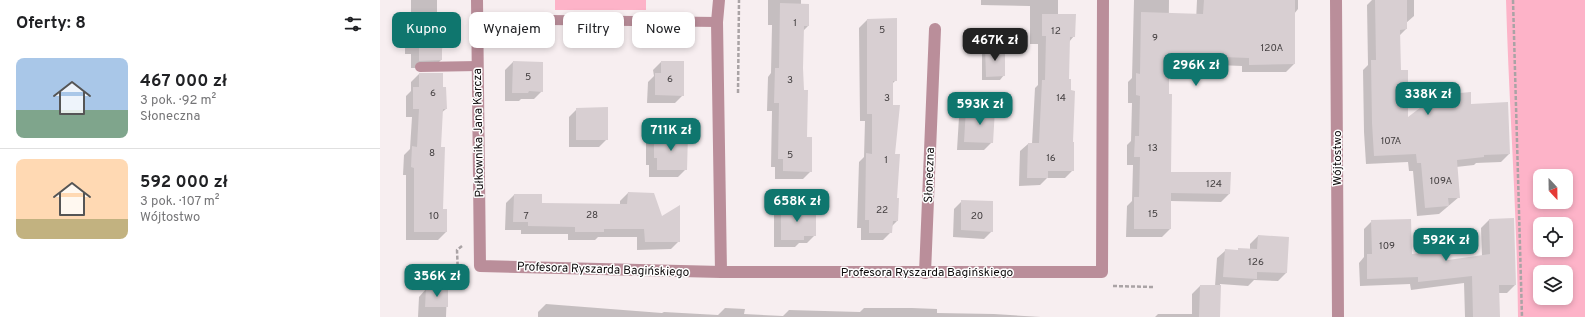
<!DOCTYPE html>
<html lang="pl">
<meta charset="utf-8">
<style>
body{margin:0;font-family:Overpass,sans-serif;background:#f2f2f2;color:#202124;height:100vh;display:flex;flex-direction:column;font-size:15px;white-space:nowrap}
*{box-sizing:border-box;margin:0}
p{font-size:13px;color:#757577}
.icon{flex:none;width:22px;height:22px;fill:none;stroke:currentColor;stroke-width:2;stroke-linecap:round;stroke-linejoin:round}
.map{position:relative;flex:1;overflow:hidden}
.sheet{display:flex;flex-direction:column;background:#fff;width:380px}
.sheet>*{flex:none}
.banner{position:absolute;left:12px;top:12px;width:380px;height:36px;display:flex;gap:8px}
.needle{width:26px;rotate:158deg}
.tools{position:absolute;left:1153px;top:169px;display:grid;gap:8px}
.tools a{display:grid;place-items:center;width:40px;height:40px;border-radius:8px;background:#fff;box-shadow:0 2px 6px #0003;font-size:20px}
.price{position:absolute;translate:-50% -34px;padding:0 9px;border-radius:8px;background:#0f766e;color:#fff;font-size:13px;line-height:26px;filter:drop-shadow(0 1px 2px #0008)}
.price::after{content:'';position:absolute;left:50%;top:24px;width:12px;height:9px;margin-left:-6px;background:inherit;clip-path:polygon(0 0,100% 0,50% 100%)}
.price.current{background:#222;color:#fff}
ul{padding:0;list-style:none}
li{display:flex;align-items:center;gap:12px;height:100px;padding:0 16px}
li+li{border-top:1px solid #e0e0e0}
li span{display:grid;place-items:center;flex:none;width:112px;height:80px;border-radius:8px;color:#555}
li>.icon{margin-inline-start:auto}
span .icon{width:48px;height:48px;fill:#fffc;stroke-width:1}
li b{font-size:17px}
h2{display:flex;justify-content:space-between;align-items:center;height:48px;padding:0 16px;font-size:17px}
.tag{padding:0 14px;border-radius:8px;background:#fff;box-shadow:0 2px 6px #0003;font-size:14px;line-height:36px}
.tag.current{background:#0f766e;color:#fff}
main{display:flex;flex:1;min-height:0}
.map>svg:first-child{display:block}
</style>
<main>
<section class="sheet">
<h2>Oferty: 8<svg class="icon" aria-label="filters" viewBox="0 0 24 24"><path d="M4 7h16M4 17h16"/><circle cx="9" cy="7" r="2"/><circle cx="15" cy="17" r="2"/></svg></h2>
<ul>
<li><span style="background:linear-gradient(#a9c7e8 65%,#7fa58c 0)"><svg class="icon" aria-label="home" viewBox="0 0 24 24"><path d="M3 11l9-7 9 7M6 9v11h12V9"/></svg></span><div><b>467 000 zł</b><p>3 pok. · 92 m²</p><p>Słoneczna</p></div></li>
<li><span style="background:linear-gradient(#ffd9b3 75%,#c2b280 0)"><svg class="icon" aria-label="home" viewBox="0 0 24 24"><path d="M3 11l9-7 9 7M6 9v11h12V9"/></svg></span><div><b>592 000 zł</b><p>3 pok. · 107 m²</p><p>Wójtostwo</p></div></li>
</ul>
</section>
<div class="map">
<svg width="1205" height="317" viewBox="0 0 1205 317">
<rect width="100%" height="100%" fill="#f7eef0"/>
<path fill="#fdb3c8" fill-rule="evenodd" d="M175 0H266V10H175Z
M1126 0H1205V317H1138C1137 211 1129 106 1126 0ZM1160 176H1186V202H1160ZM1160 224H1186V250H1160ZM1160 272H1186V298H1160Z"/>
<path fill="#0003" d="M31 0H57V13L61 26 64 46 61 50V60L53 68H31V54H25V34L31 28Z
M388 0H421V5L428 26 423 31 422 68 426 138 431 171 423 179H395V167H391L392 111H387L388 77 391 73 392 25H388Z
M601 0H678V15L694 36 689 42 688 80 693 170 685 178H667L660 185 639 186 640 151 648 144H652L655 88 658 85V44H650V6L601 5Z
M754 0H789L788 95 790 173 849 194 841 202 790 201V229L782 237H746L747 206 752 201 753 165H747V145L751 141 752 103H748V82L752 78Z
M817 0H918V9L914 14V64L906 72H862V66L814 64Z
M992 0H1034V16L1026 23V29L1019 36 1020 71 1027 119 1090 105 1129 154 1121 162 1096 163 1094 165 1076 167 1079 197 1059 214 1037 216 1033 171H1029L1028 162 986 164 984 132 983 70 988 65 987 5Z
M487 20 516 80 512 84 517 221 512 226 511 232 503 240H481V228H477L479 162 484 157 485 121H480L479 28Z
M606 48 624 75 620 80H602V52Z
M133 62 162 91 154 99H141L139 101H125V70Z
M281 62 303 95 295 103H267L268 82 274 76 273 70Z
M39 74 62 88 66 109 61 113 60 148 62 210 66 232 58 240H26V175H23L24 155 30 149 32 117H26V96L31 91V82Z
M197 109 227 139 219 147H189V117Z
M587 109 612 142 604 150H577L579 117Z
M274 135 306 169 298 177H269V165H266V143Z
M248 193 281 218 299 241 291 249 257 250V237H218L215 240H188V234H141V230H125L126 203 134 195 161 204 240 205V201Z
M582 201 612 231 604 239 573 237 574 209Z
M402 207 423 212 435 235 427 243H419L415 247H394V215Z
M1133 219 1135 285 1127 293H1118L1119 317H1085L1084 283 1031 290 1030 284 980 286 979 263 984 257V229L992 221 1031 256 1067 261 1102 256 1101 228 1109 220Z
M878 236 908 238 906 273 898 281 874 280 868 286 840 284V317H775L778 314H812V294L820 286H835L837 258 845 251 870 249V244Z
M46 289 67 290 66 317H38L39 297Z
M166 304 282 313 284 312 338 315 345 308 365 309 364 314 403 316 409 310 480 312 484 308H532L557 309V313L614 314 661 317H158V312Z"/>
<path fill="#d8cfd2" d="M824 0H915V64L869 65V58L789 55V94H792L791 172H851L850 194 791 193V229H754V197H759L760 157H754L755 136H759L760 96 756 95V73L760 74 761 12 823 14Z
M995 0H1027V29L1020 30 1021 70H1028V117L1057 95 1091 92V104L1128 102 1130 154 1104 155V157L1077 160 1080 198H1068L1069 206 1045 208 1041 163H1037L1036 154 994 156 992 123 991 60H996Z
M400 3 429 4V26H424L423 68 424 90H428L427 137H432V172L403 171V159H398L399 103H394L395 68H399Z
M38 12H62V25H65L66 47H62V60L39 61V47L32 46V25L38 24Z
M662 14H696L695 37H690L689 79H691V90L695 91 693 142H694V171H668V178H647L648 143H659L662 80H665L666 36H662Z
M517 18V81H513V105H520L515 154H520L517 198H519L518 221H513L512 233H489V220H485L486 153 492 154V114H487V19Z
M605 47H625V76L606 77Z
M133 61 163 62V92L149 91 148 93H132Z
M281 61H304V96L275 95V73H281Z
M39 73H63V87H66L67 109H63L61 147H65L63 209H67V232H34V168L31 167 32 146 37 147 39 109H33V87H39Z
M228 107V140H196V108Z
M586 108 615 109 613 143 584 142Z
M274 134H308L307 170H277V158H274Z
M248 192 274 193 282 216 300 205V242H265L264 229H224V232H195V227L148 226V222H133L134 194H162V203L247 204Z
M581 200 613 201V232L581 230Z
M401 206H424V211L436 212V236H424V240H401Z
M1134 218 1136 285H1119L1120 317H1093L1092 276 1038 282V277L987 279V254H992L991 220 1031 219 1032 254 1067 250 1068 260 1110 254 1109 219Z
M878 235 909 237 907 273 877 272V279L843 277 845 249 858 250V248L877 249Z
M820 285H841L840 317H819Z
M46 288 68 289V307H45Z"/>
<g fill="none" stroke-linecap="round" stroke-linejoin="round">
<path stroke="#aaa3a5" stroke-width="2.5" stroke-dasharray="4 2" stroke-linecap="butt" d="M1133 0 1142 317
M358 93 359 0
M82 246 77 250 78 275H86
M733 286 774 287"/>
<path stroke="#ba8e9a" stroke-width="10" d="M97 19 337 22
M40 67 98 66"/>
<path stroke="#ba8e9a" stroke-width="12" d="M97 0 100 266 341 272H722L723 0
M339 0 337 22 341 272
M956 0 958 317
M545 273 555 29"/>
</g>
<g text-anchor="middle" stroke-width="3" stroke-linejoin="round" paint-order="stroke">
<g font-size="10" fill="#413d3e">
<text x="415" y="26">1</text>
<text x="502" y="33">5</text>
<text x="676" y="34">12</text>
<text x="775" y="41">9</text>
<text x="892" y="51">120A</text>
<text x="148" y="80">5</text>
<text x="290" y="82">6</text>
<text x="410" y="83">3</text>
<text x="53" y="96">6</text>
<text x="507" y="101">3</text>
<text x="681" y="101">14</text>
<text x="1011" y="144">107A</text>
<text x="773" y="151">13</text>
<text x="52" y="156">8</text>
<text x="410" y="158">5</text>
<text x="671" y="161">16</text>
<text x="506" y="163">1</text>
<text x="1061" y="184">109A</text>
<text x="834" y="187">124</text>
<text x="502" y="213">22</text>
<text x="773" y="217">15</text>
<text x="212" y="218">28</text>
<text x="54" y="219">10</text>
<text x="146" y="219">7</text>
<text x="597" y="219">20</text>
<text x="1007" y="249">109</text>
<text x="876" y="265">126</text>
</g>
<g font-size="12" fill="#0f0c0d" stroke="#fff">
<text transform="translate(98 133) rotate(-91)" y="4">Pułkownika Jana Karcza</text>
<text transform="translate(957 158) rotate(-90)" y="4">Wójtostwo</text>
<text transform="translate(549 175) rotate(-88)" y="4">Słoneczna</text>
<text transform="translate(223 269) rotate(2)" y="4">Profesora Ryszarda Bagińskiego</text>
<text x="547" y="276">Profesora Ryszarda Bagińskiego</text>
</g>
</g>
</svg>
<div class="tools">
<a><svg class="needle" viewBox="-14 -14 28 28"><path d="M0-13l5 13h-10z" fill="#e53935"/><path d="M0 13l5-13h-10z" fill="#757577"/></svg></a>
<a><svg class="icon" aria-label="locate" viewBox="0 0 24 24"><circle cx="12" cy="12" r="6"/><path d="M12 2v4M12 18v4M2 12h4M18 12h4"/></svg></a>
<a><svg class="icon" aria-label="layers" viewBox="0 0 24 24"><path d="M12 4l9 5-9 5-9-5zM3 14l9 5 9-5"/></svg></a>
</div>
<b class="price current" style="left:615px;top:62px">467K zł</b>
<b class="price" style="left:816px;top:87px">296K zł</b>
<b class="price" style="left:1048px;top:116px">338K zł</b>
<b class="price" style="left:600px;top:126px">593K zł</b>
<b class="price" style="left:291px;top:152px">711K zł</b>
<b class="price" style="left:417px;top:223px">658K zł</b>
<b class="price" style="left:1066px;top:262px">592K zł</b>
<b class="price" style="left:57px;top:298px">356K zł</b>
<div class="banner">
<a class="tag current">Kupno</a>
<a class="tag">Wynajem</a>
<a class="tag">Filtry</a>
<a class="tag">Nowe</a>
</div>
</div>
</main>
